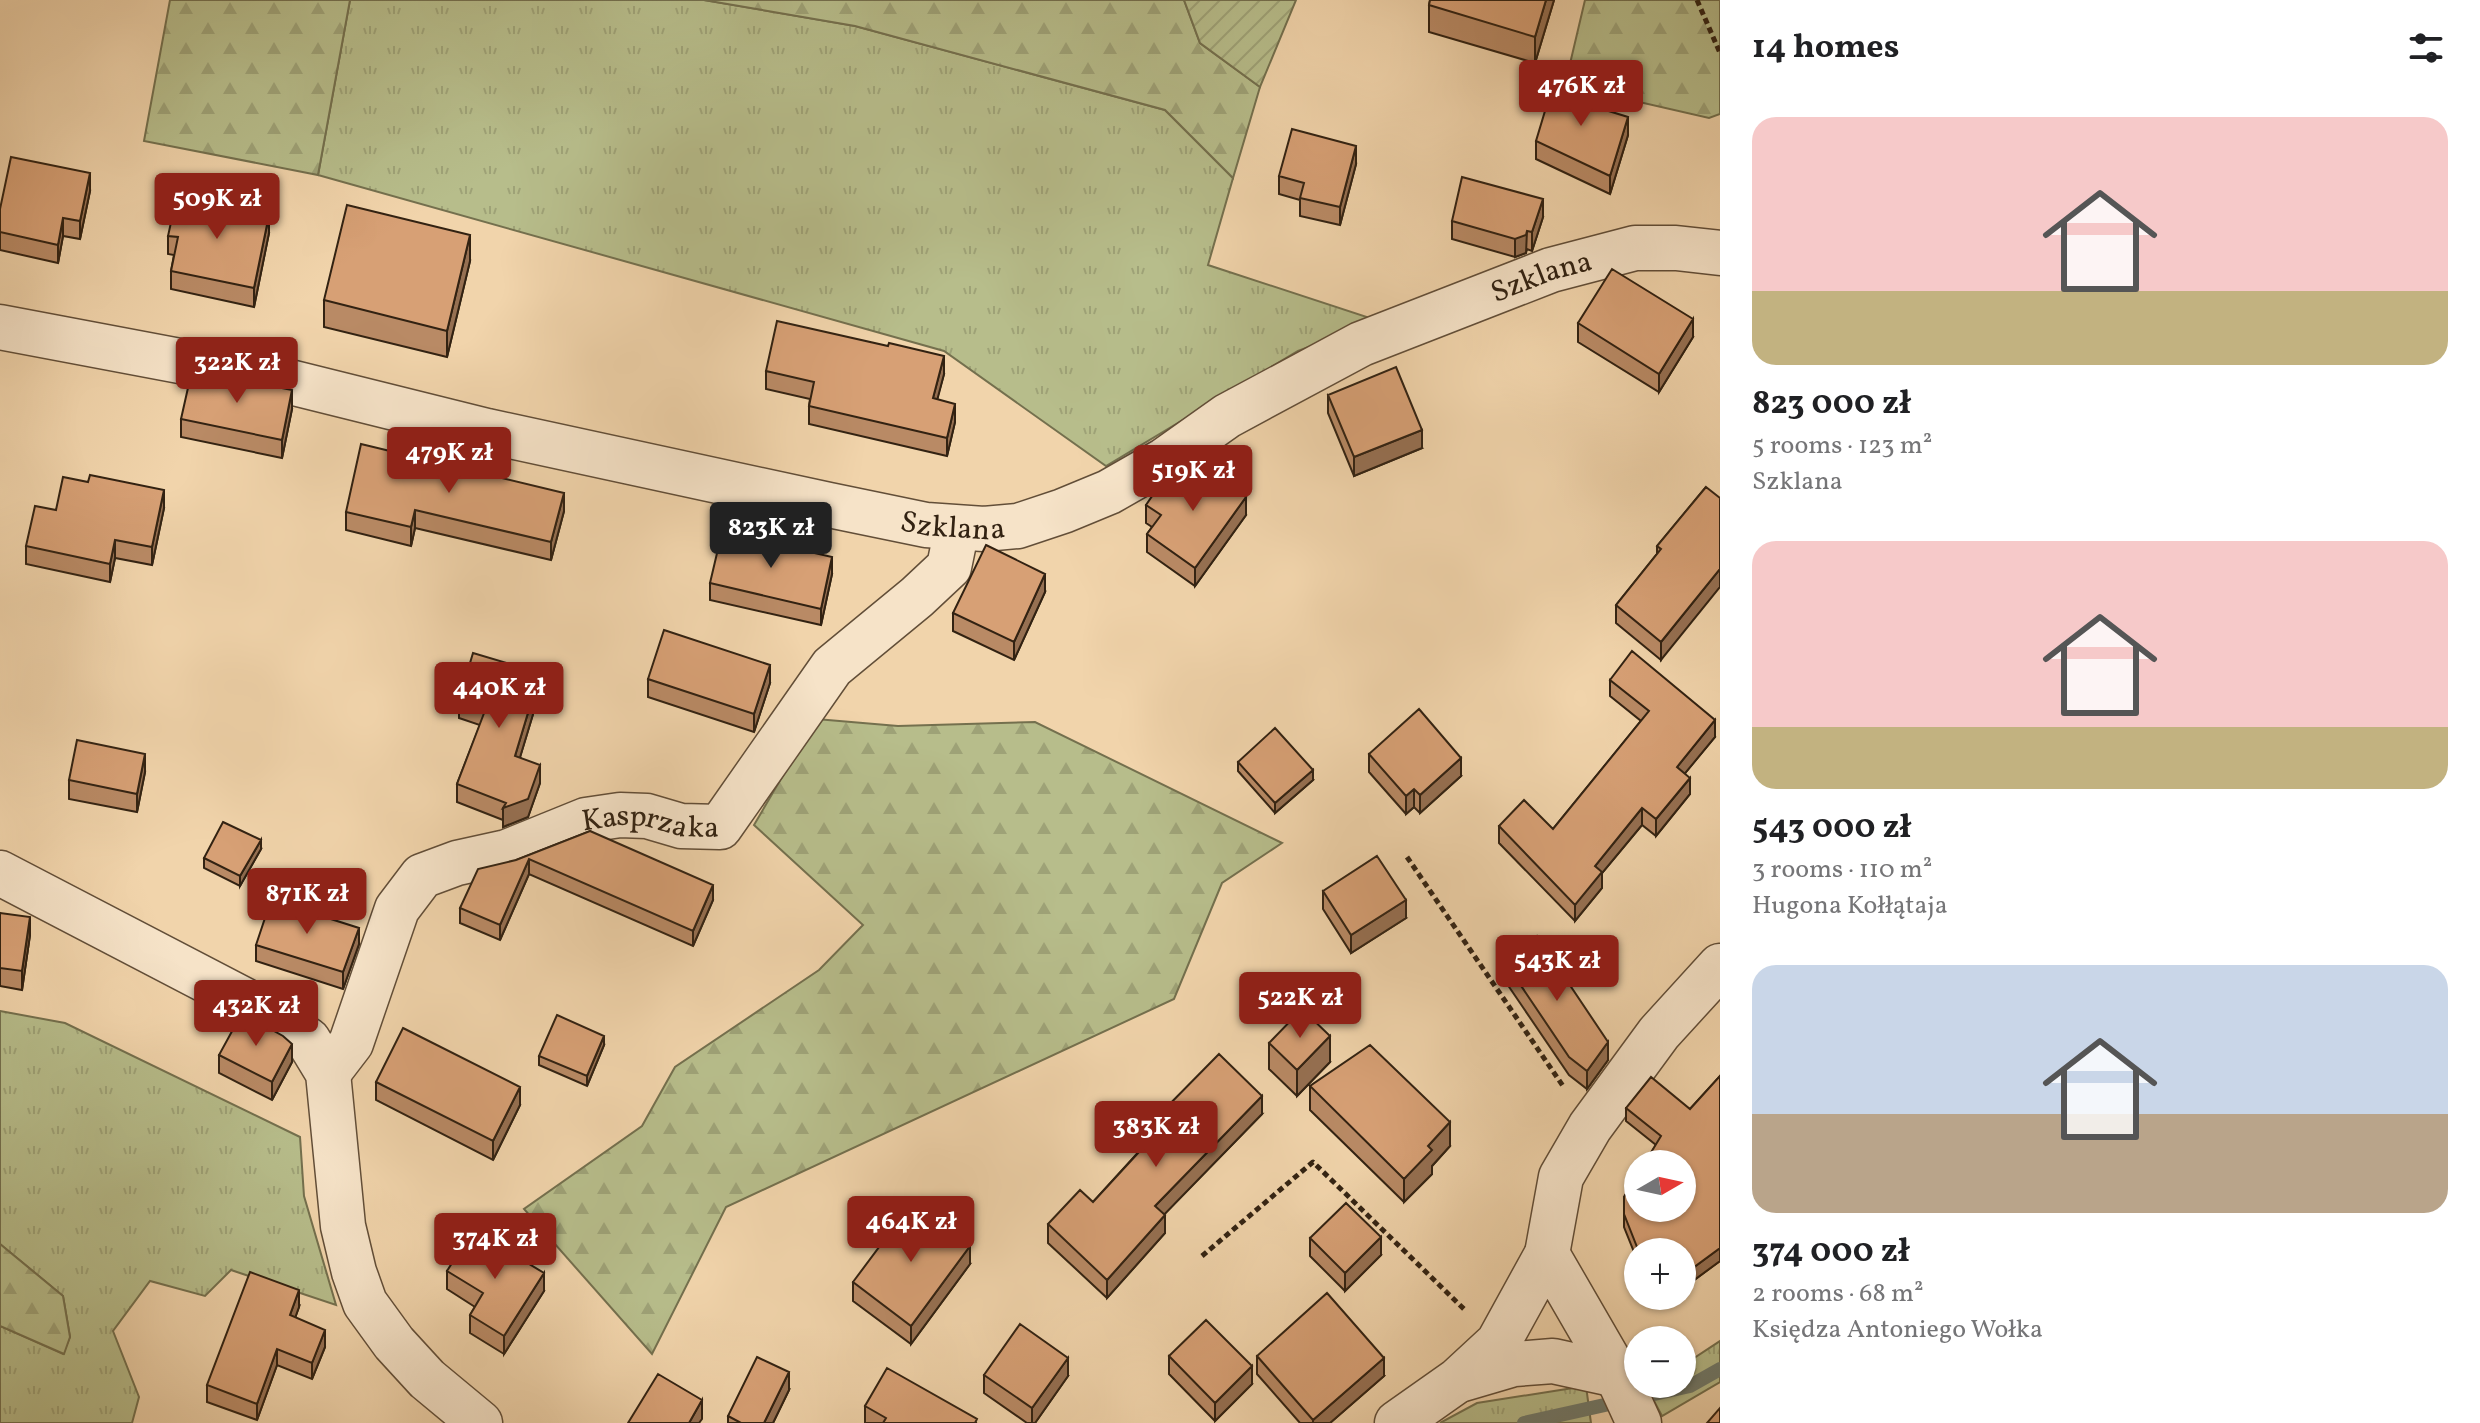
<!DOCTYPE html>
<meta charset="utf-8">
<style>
body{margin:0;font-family:Vollkorn,serif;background:#f6f6f6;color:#202124;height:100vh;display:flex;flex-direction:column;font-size:30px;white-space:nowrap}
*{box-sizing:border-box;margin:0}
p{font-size:26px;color:#757577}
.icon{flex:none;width:44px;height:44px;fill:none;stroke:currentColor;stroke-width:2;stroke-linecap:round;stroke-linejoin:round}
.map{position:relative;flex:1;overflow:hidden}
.sheet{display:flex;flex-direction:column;background:#fff;width:760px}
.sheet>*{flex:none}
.needle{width:52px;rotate:81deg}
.tools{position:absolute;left:1624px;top:1150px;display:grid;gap:16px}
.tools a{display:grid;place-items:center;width:72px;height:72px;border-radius:50%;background:#fff;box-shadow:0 2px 6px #0004;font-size:40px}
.price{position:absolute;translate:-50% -68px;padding:0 18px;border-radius:8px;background:#8f2418;color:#fff;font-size:26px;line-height:52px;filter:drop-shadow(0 2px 4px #0008)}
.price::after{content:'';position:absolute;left:50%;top:48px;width:24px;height:18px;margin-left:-12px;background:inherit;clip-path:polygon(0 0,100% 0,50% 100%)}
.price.selected{background:#222;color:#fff}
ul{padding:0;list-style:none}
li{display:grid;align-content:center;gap:16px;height:424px;padding:0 32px}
li span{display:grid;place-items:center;height:248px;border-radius:24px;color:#555}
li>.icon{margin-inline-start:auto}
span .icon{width:144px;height:144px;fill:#fffc;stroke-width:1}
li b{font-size:34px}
h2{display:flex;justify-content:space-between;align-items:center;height:96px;padding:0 32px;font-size:34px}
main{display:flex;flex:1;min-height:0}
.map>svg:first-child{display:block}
</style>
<main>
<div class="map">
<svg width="1720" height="1423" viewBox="0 0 1720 1423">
<defs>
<pattern id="grass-tufts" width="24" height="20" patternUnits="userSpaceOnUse" patternTransform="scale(2)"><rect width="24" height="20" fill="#b7bd8b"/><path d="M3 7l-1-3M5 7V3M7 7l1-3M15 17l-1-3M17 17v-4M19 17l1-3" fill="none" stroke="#9ea277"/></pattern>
<pattern id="forest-firs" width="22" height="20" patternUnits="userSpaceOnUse" patternTransform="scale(2)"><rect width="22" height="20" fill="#b7bd8b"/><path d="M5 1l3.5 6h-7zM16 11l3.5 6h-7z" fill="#9ea277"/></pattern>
<pattern id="garden-furrows" width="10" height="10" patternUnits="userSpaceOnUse" patternTransform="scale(2)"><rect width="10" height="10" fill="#b7bd8b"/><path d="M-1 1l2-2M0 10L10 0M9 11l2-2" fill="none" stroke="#9ea277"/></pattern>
</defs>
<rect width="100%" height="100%" fill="#f1d4ab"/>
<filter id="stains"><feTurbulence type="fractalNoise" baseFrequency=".0025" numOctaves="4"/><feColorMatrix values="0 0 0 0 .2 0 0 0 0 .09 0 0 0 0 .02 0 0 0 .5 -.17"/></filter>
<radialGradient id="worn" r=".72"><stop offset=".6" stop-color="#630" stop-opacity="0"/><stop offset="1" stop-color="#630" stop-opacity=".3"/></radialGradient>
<path fill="url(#grass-tufts)" stroke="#74704e" stroke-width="2" d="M350 0H704L855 26 1165 110 1233 178 1208 265 1379 321 1298 351 1106 466 944 351 318 175Z
M0 1011 65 1023 300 1137 304 1196 336 1305 231 1270 205 1296 150 1281 113 1331 139 1397 132 1423H0V1326L63 1354 70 1337 63 1296 0 1244Z
M1720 1341V1382L1662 1416 1645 1384H1682V1366Z
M1586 1386 1591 1423H1440L1477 1403Z"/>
<path fill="url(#forest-firs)" stroke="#74704e" stroke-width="2" d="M170 0H350L318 175 144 141Z
M704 0H1184L1200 43 1260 87 1233 178 1165 110 855 26Z
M1585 0H1720V114L1709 118 1565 85Z
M816 719 898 726 1035 722 1282 843 1222 883 1174 999 726 1207 652 1354 524 1209 642 1126 675 1067 819 970 863 925 754 825Z
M0 1244 63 1296 70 1337 64 1354 0 1326Z"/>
<path fill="url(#garden-furrows)" stroke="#74704e" stroke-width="2" d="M1184 0H1296L1260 87 1200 43Z"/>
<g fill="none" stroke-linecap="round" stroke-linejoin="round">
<path stroke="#717c6e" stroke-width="14" d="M1524 1423 1690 1386 1720 1369"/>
<g stroke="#624e38" stroke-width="47">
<g id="street">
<path id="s1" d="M0 327 286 381 487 431 829 505 926 525 984 529 1018 526 1063 511 1109 492 1165 460 1227 416 1361 344 1551 270 1635 248H1676L1720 253"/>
<path d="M0 873 263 1010 308 1040 328 1073 343 1226 354 1272 365 1303 394 1343 427 1379 480 1423"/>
<path id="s2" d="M328 1073 351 1043 397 909 422 876 457 863 507 852 586 820 620 815 647 816 681 826 720 827 832 667 917 597 949 567 957 528"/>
<path d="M1547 1254 1561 1177 1590 1127 1659 1033 1720 966"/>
<path d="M1463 1379 1514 1364 1553 1361 1617 1375"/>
<path d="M1397 1423 1458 1380 1498 1343 1547 1254 1617 1375 1639 1423"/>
</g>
</g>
<path stroke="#322212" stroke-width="5" stroke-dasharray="6 4" stroke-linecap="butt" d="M1697 0 1720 53
M1407 857 1563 1086
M1202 1256 1313 1162 1466 1311"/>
<use href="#street" stroke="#f6e3c8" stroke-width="44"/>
</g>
<path fill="#b98a65" stroke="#322212" stroke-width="2" d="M1430 0H1554L1535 63 1429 32V5Z
M1590 105 1628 135 1610 194 1536 159V141Z
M1356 164 1340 225 1300 216V200L1279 194V176Z
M90 191 80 239 63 236 58 263 0 250V209Z
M1543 217 1532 251 1527 249 1526 253 1515 257 1452 239V221Z
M269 233 254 307 171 289V271L174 255 168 254V236Z
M470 261 447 357 324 327V300Z
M1578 323 1693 337 1659 392 1578 342Z
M766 371 944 374 937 399 955 422 947 456 809 424V406L810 399 766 389Z
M1328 395 1422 448 1354 476 1328 413Z
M292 409 282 458 181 437V419Z
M1183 483 1246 515 1195 586 1147 552V534L1152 527 1146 523V505Z
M1706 487 1661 660 1616 623V605L1657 554V546Z
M564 493V511L551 560 415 528 411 546 346 530V512Z
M164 508 152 565 115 558 110 582 26 564V546L56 510Z
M832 574 821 625 710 600V583Z
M1045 592 1014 660 953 631V613Z
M648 679 770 683 754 732 648 697Z
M1610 680 1715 737 1685 773 1690 794 1656 836 1642 825 1602 873V888L1575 921 1499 843V826L1553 829 1641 721 1610 696Z
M540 691 520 757 540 783 528 817 503 827V820L457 802V784L480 725 459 718V700Z
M1369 754 1461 776 1420 813 1414 807 1406 814 1369 772Z
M1238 762 1313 780 1275 813 1238 771Z
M145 772 137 812 69 799V780Z
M590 831 713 900 693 946 529 874 500 940 460 923V908L516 860Z
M261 849 240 886 204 868V858Z
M1323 891 1406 918 1351 953 1323 909Z
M0 913 30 935 22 990 0 986Z
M359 944 343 989 256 961V945Z
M1503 959 1608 1060 1587 1089 1569 1075 1503 978Z
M1269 1043 1330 1062 1297 1096 1269 1069Z
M604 1045 587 1086 539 1065V1056Z
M219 1055 292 1062 272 1100 219 1073Z
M1720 1076V1261L1682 1289V1252H1638V1262L1624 1227V1197L1656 1145 1626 1121V1108L1690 1109Z
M376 1082 520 1105 493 1160 376 1100Z
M1310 1086 1450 1146 1432 1166V1174L1404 1202 1310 1110Z
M1262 1114 1164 1214 1165 1233 1107 1298 1048 1243V1224L1093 1202 1154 1135V1120Z
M1310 1238 1381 1255 1345 1291 1310 1256Z
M970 1264 911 1344 853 1301V1282Z
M447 1271 544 1291 504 1354 470 1333V1315L475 1307 447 1289Z
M299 1307 295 1318 325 1347 312 1379 277 1365 257 1420 207 1402V1385Z
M1169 1356 1252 1384 1215 1421 1169 1374Z
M1257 1356 1384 1376 1330 1423H1300L1257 1374Z
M984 1375 1068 1376 1035 1423H1027L984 1393Z
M789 1390 773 1423H728V1416Z
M865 1406 977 1423H865Z"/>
<path fill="#967052" stroke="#322212" stroke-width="2" d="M1546 0H1554L1535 63V37Z
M1628 117V135L1610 194V176Z
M1356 146V164L1340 225V207Z
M90 173V191L80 239V221Z
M1543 199V217L1532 251V232Z
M269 215V233L254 307V288Z
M63 218V236L58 263V245Z
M1527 231 1526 253 1515 257V239Z
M470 235V261L447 357V331Z
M1693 319V337L1659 392V374Z
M944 356V374L933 416V398Z
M292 390V409L282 458V440Z
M955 404V422L947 456V438Z
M1422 430V448L1354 476V457Z
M164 490V508L152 565V547Z
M564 493V511L551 560V542Z
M1246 497V515L1195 586V568Z
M415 510V528L411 546V527Z
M115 540V558L110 582V564Z
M832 557V574L821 625V609Z
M1720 569V587L1661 660V642Z
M1045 574V592L1014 660V642Z
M770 665V683L754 732V714Z
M540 673V691L515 774V756Z
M1715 720V737L1677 783V767Z
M145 754V772L137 812V794Z
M1461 758V776L1420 813V795Z
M540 765V783L528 817 503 827V808Z
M1313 770V780L1275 813V803Z
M1690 778V794L1656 836V819Z
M1414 789V807L1406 814V796Z
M1642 808V825L1602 873V888L1575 921V905L1595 866Z
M261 840V849L240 886V876Z
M529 859V874L500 940V925Z
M713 885V900L693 946V931Z
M1406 900V918L1351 953V935Z
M30 917V935L22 990V971Z
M359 928V944L343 989V972Z
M604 1036V1045L587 1086V1076Z
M1330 1036V1062L1297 1096V1070Z
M1608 1042V1060L1587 1089V1071Z
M292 1044V1062L272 1100V1082Z
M520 1087V1105L493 1160V1141Z
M1262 1096V1114L1155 1224V1206Z
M1450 1122V1146L1432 1166V1174L1404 1202V1179L1428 1146Z
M1165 1215V1233L1107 1298V1280Z
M1381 1237V1255L1345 1291V1273Z
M970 1246V1264L911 1344V1326Z
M1720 1248V1261L1682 1289V1276Z
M544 1273V1291L504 1354V1336Z
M299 1290V1307L290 1332V1315Z
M1654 1296H1672L1654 1303Z
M325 1330V1347L312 1379V1363Z
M277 1349V1365L257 1420V1404Z
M1068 1358V1376L1035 1423H1032V1408Z
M1384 1358V1376L1330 1423H1313V1420Z
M1252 1366V1384L1215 1421V1403Z
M789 1372V1390L773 1423H764Z
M702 1400V1419L699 1423H689Z"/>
<path fill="#d7a075" stroke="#322212" stroke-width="2" d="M1430 0H1546L1535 37 1429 5Z
M1554 81 1590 92 1586 104 1628 117 1610 176 1536 141Z
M1292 129 1356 146 1340 207 1300 198 1304 183 1279 176Z
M11 157 90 173 80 221 63 218 58 245 0 232V209Z
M1462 177 1543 199 1532 232 1527 231 1526 235 1515 239 1452 221Z
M177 195 269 215 254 288 171 271 178 237 168 236Z
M347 205 470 235 447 331 324 300Z
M1612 269 1693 319 1659 374 1578 323Z
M777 321 888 346 889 343 944 356 933 398 955 404 947 438 809 406 814 382 766 371Z
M1396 367 1422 430 1354 457 1328 395Z
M192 370 292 390 282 440 181 419Z
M361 444 564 493 551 542 415 510 411 527 346 512Z
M1198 463 1246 497 1195 568 1147 534 1161 515 1146 505 1168 473 1183 483Z
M90 475 164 490 152 547 115 540 110 564 26 546 35 506 56 510 63 477 88 482Z
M1706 487 1720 498V569L1661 642 1616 605 1661 549 1657 546Z
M722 532 832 557 821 609 710 583Z
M986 545 1045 574 1014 642 953 613Z
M664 630 770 665 754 714 648 679Z
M1632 651 1715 720 1677 767 1690 778 1656 819 1642 808 1595 866 1602 872 1575 905 1499 826 1524 800 1553 829 1649 711 1610 680Z
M473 653 540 673 515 756 540 765 528 799 503 808 506 803 457 784 486 708 459 700Z
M1419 709 1461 758 1420 795 1414 789 1406 796 1369 754Z
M1275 728 1313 770 1275 803 1238 762Z
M77 740 145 754 137 794 69 780Z
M223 822 261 840 240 876 204 858Z
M590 831 713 885 693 931 529 859 500 925 460 908 478 869 516 860Z
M1377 856 1406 900 1351 935 1323 891Z
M271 900 359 928 343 972 256 945Z
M0 913 30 917 22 971 0 968Z
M1537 936 1608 1042 1587 1071 1569 1057 1503 959Z
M1302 1009 1330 1036 1297 1070 1269 1043Z
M242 1013 283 1036 292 1044 272 1082 219 1055Z
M557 1015 604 1036 587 1076 539 1056Z
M403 1028 520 1087 493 1141 376 1082Z
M1370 1045 1450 1122 1428 1146 1432 1150 1404 1179 1310 1086Z
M1219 1054 1262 1096 1155 1206 1165 1215 1107 1280 1048 1224 1080 1190 1093 1202 1162 1127 1154 1120Z
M1720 1076V1248L1682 1276V1252H1639L1624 1214V1197L1638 1175V1208H1682V1164H1644L1661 1136 1626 1108 1651 1077 1690 1109Z
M912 1203 970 1246 911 1326 853 1282Z
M1346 1203 1381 1237 1345 1273 1310 1238Z
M473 1230 544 1273 504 1336 470 1315 483 1293 447 1271Z
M250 1272 299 1290 290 1315 325 1330 312 1363 277 1349 257 1404 207 1385Z
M1327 1293 1384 1358 1313 1420 1257 1356Z
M1206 1320 1252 1366 1215 1403 1169 1356Z
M1020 1324 1068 1358 1032 1408 984 1375Z
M757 1357 789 1372 764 1423H741L728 1416Z
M887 1368 977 1419 975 1423H883L886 1418 865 1406Z
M658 1374 702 1400 689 1423H628Z
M1720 1408V1423H1707Z"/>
<g text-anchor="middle" stroke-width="6" stroke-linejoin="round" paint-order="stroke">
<g font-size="30" fill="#322212" stroke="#f6e3c8">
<text dy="10" stroke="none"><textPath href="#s1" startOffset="1622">Szklana</textPath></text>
<text dy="10" stroke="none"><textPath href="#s1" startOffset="974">Szklana</textPath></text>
<text dy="10" stroke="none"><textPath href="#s2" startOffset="460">Kasprzaka</textPath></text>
</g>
</g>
<rect width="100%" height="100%" filter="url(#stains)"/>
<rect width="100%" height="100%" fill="url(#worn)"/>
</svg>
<div class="tools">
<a><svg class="needle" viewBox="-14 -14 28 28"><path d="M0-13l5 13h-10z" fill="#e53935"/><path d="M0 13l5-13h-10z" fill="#757577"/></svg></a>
<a>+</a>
<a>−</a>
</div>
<b class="price" style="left:1581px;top:128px">476K zł</b>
<b class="price" style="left:217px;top:241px">509K zł</b>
<b class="price" style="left:237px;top:405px">322K zł</b>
<b class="price" style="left:449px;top:495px">479K zł</b>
<b class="price" style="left:1193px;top:513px">519K zł</b>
<b class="price selected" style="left:771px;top:570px">823K zł</b>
<b class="price" style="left:499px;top:730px">440K zł</b>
<b class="price" style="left:307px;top:936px">871K zł</b>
<b class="price" style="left:1557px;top:1003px">543K zł</b>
<b class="price" style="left:1300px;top:1040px">522K zł</b>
<b class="price" style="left:256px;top:1048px">432K zł</b>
<b class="price" style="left:1156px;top:1169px">383K zł</b>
<b class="price" style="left:911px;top:1264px">464K zł</b>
<b class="price" style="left:495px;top:1281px">374K zł</b>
</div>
<section class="sheet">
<h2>14 homes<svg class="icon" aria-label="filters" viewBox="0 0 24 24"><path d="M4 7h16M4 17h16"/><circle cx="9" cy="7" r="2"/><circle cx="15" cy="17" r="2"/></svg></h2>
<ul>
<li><span style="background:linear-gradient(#f6c9c9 70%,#c2b280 0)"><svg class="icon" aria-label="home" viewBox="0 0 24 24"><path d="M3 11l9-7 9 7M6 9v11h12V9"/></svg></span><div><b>823 000 zł</b><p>5 rooms · 123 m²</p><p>Szklana</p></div></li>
<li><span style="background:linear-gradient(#f6c9c9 75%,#c2b280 0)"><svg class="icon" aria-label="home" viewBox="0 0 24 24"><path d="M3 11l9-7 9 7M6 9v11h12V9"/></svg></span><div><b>543 000 zł</b><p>3 rooms · 110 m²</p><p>Hugona Kołłątaja</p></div></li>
<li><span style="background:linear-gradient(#c9d6e8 60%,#b9a48a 0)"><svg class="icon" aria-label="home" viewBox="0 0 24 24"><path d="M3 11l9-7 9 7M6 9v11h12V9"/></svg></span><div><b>374 000 zł</b><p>2 rooms · 68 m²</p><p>Księdza Antoniego Wołka</p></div></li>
</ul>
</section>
</main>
